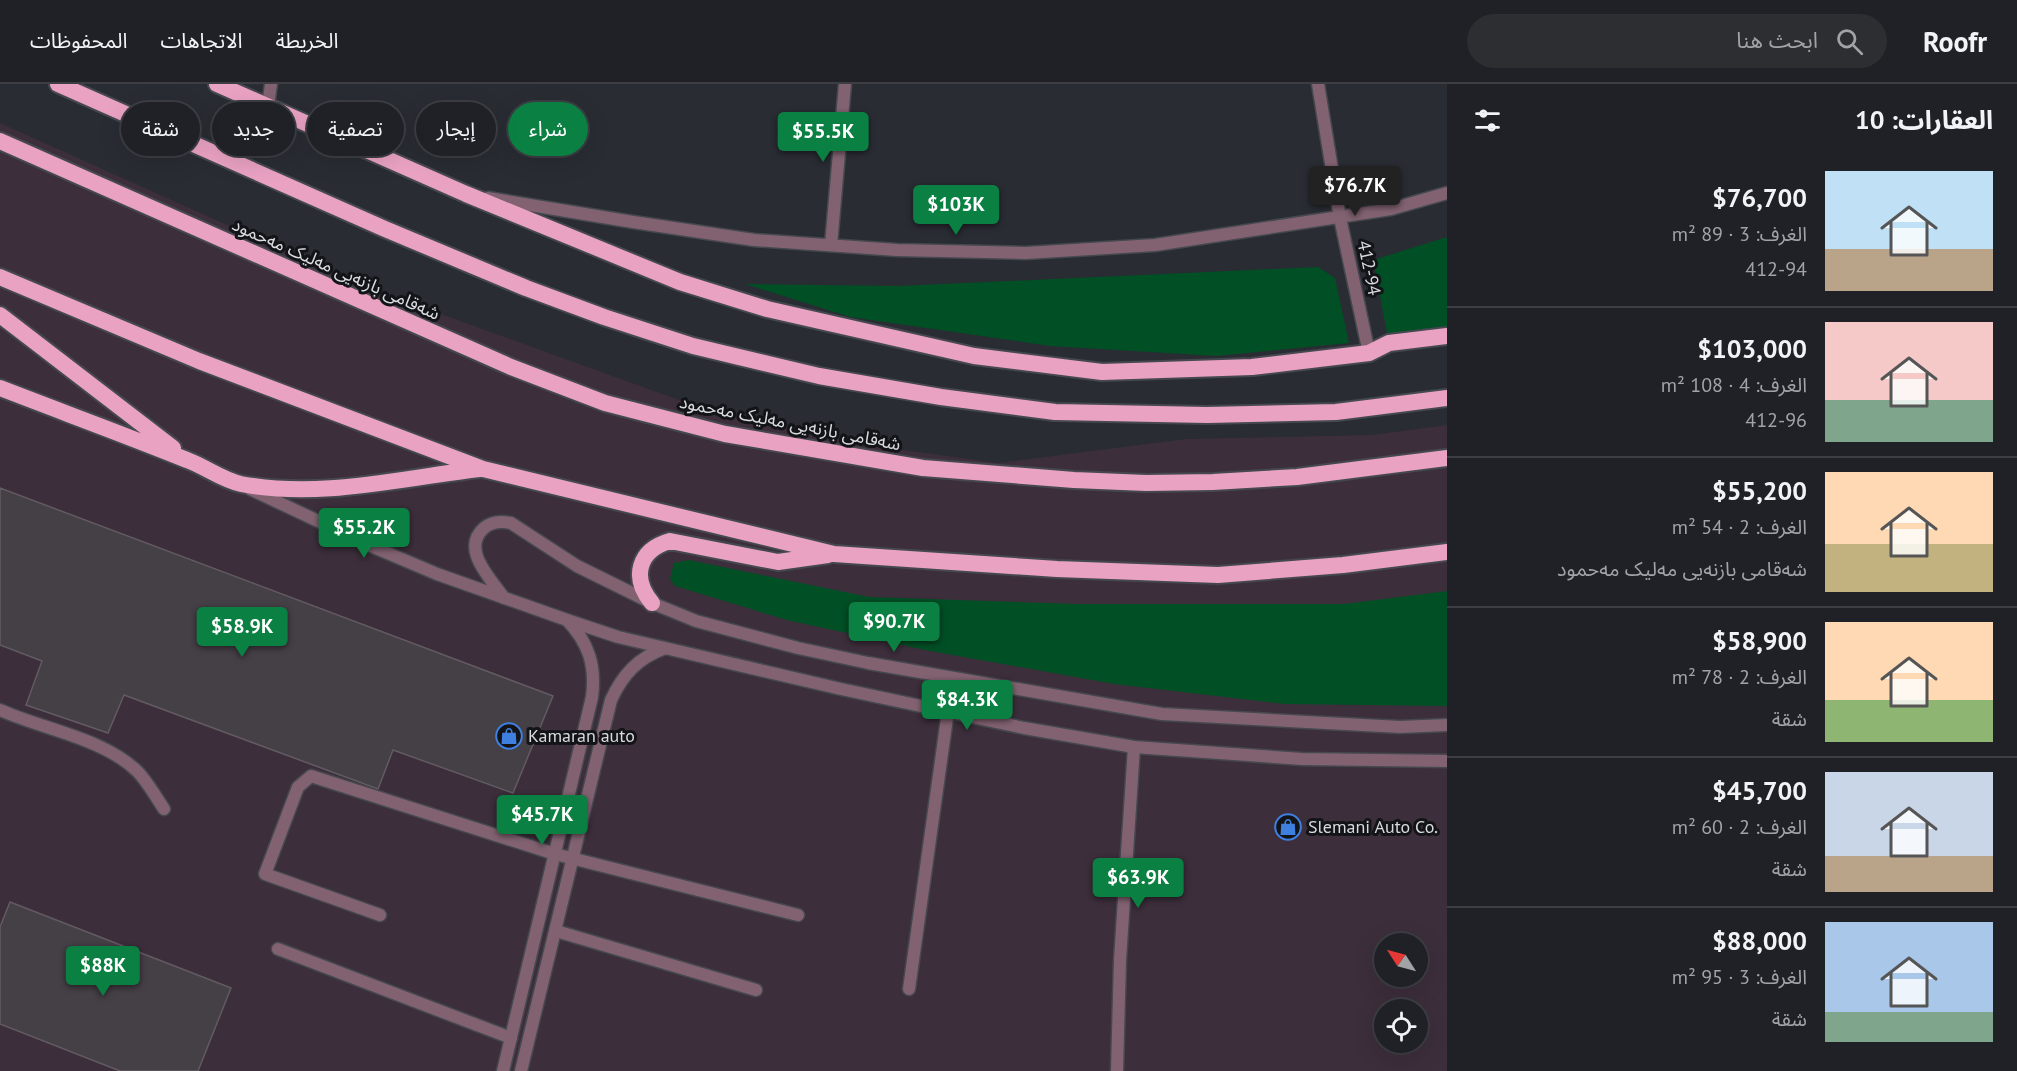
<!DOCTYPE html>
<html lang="ar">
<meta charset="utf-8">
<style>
body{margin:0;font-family:"PT Sans","Noto Sans Arabic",sans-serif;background:#2c2e32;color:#f1f3f6;direction:rtl;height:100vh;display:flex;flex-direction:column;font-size:22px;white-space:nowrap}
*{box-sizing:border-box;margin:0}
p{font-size:20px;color:#a1a3a7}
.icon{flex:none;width:33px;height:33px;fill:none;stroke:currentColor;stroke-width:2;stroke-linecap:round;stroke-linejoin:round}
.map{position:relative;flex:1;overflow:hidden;direction:ltr}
.side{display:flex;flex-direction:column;background:#1f2126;width:570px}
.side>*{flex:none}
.hud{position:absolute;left:18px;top:18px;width:570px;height:54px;direction:rtl;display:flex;gap:12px}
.needle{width:39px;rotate:306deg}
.controls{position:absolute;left:1374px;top:849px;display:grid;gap:12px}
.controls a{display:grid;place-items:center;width:54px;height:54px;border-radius:50%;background:#1f2126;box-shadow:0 6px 24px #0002,0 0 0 2px #3c3e43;font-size:30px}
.price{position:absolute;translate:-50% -51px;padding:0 14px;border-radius:6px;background:#0b8043;color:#fff;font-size:20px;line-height:39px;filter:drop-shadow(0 2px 3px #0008)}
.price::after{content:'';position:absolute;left:50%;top:36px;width:18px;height:14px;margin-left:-9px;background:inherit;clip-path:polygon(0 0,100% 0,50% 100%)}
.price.on{background:#222;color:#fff}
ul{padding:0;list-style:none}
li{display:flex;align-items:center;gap:18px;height:150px;padding:0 24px}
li+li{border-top:2px solid #3c3e43}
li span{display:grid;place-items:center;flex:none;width:168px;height:120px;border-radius:0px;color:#555}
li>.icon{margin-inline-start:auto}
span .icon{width:72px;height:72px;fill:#fffc;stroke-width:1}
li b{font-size:26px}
h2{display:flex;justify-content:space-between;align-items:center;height:72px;padding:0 24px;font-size:26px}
.tag{padding:0 21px;border-radius:27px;background:#1f2126;box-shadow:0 6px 24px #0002,0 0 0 2px #3c3e43;font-size:21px;line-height:54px}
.tag.on{background:#0b8043;color:#fff}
header{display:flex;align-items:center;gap:36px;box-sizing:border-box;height:84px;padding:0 30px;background:#1f2126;border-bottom:2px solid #3c3e43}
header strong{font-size:28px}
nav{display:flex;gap:33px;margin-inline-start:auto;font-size:21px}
.search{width:420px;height:54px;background:#2c2e32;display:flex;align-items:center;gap:15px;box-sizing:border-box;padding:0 21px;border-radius:33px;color:#a1a3a7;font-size:22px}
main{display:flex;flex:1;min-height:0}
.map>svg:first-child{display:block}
</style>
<header>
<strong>Roofr</strong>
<div class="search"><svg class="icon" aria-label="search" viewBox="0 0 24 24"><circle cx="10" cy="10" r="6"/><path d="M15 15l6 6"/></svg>ابحث هنا</div>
<nav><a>الخريطة</a><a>الاتجاهات</a><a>المحفوظات</a></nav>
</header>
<main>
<section class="side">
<h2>العقارات: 10<svg class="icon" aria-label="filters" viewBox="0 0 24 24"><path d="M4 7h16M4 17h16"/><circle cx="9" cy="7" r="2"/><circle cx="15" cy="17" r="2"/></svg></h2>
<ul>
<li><span style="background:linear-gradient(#bfe0f5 65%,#b9a48a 0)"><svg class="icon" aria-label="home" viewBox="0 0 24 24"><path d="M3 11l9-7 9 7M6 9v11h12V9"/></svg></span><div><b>$76,700</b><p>الغرف: 3 · 89 m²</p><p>412-94</p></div></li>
<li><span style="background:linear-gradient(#f6c9c9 65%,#7fa58c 0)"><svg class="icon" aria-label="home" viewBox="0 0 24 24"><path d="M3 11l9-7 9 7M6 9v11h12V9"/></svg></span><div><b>$103,000</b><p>الغرف: 4 · 108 m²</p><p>412-96</p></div></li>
<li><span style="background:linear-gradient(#ffd9b3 60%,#c2b280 0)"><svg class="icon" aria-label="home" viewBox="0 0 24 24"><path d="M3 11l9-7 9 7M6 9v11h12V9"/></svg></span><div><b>$55,200</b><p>الغرف: 2 · 54 m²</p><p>شەقامی بازنەیی مەلیک مەحمود</p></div></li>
<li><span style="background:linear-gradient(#ffd9b3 65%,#8fb573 0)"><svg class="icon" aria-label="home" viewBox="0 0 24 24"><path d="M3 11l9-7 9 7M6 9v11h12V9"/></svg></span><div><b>$58,900</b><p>الغرف: 2 · 78 m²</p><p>شقة</p></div></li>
<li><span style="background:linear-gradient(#c9d6e8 70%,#b9a48a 0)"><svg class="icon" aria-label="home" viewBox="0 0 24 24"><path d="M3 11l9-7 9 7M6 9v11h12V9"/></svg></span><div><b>$45,700</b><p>الغرف: 2 · 60 m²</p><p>شقة</p></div></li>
<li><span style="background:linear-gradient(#a9c7e8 75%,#7fa58c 0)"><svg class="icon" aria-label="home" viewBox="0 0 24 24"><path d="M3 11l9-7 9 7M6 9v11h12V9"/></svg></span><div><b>$88,000</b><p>الغرف: 3 · 95 m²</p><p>شقة</p></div></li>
</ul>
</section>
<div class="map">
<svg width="1447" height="987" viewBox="0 0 1447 987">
<rect width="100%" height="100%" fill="#292c33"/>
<path fill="#3c2e3b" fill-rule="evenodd" d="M0 39 361 201 679 316 859 360 998 379 1186 355 1372 351 1447 341V987H0ZM1384 860H1418V892H1384ZM1384 926H1418V958H1384Z"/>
<path fill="#004f25" d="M1447 153V246L1389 259 1373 176Z
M1318 183 1335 194 1349 259 1217 272 1050 262 850 233 745 200 898 202Z
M689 476 869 513 1077 520H1344L1447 507V622L1284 620 1114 600 925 566 787 536 675 502 670 495 674 479Z"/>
<path fill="#453f46" stroke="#625b62" stroke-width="1.5" d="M0 404 553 612 513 709 393 666 378 705 124 611 108 649 26 621 42 577 0 561Z
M10 818 231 904 198 987H120L0 940V843Z"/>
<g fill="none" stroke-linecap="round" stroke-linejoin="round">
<g stroke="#45484f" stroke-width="15">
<path id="service" d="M0 626C42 645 103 654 137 687 147 697 156 713 164 725
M380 831 265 790 298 703 311 692 555 770 798 831
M556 847 756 906
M278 865 511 954
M909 905 948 627"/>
</g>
<g stroke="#45484f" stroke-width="15">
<path id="minor" d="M1318 0 1340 134 1369 269
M268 22 271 0
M488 114 633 138 754 156 897 166 1026 169 1155 161 1391 125 1447 109
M831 161 845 0
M1117 987 1120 876 1134 663"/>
</g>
<g stroke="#45484f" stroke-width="15">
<path id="tertiary" d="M250 405 371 462 437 490 567 536 618 553 841 605 1024 644 1134 663 1302 675 1447 677
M504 514C491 495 460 465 484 444 492 437 501 437 511 439L577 482 652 519 696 537 798 564 868 579 1162 630 1400 643 1447 641
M503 987 592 613C596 582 589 559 567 536
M521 987 611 616C623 590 638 574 665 564"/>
</g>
<g stroke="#45484f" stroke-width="20">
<path id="trunk" d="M58 0 385 145 526 204 604 233 693 262 819 292 941 313 1055 328 1207 331 1336 328 1447 314
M217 0 466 110 680 198 767 225 974 272 1102 288 1252 283 1369 269 1389 259 1447 252
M0 57 511 283 605 319 725 350 923 384 1074 396 1146 399 1213 398 1297 393 1447 374
M0 193 199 277 483 385 834 470 1057 485 1218 491 1343 481 1447 468
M0 231 173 364
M0 304C62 328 125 351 187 376 204 382 222 396 241 400 321 415 400 394 480 385
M652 519C631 494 638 466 670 457L778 478 828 471"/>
</g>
<use href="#service" stroke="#826271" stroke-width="12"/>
<use href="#minor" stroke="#826271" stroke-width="12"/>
<use href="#tertiary" stroke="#826271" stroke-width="12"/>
<use href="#trunk" stroke="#eaa2c3" stroke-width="16"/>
</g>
<defs>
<g id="shop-ring" transform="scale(1.35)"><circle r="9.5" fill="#131417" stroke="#3f7fe0" stroke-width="1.5"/><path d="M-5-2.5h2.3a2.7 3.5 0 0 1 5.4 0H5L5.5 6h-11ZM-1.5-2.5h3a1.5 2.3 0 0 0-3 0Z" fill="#3f7fe0"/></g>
</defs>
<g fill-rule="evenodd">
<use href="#shop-ring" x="509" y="652"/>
<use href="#shop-ring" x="1288" y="743"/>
</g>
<g text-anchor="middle" stroke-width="6" stroke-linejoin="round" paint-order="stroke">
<g font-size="18" fill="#d9dbe0" stroke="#131417">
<text transform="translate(1369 184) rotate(78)" y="6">412-94</text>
<text transform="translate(336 185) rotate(24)" y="6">شەقامی بازنەیی مەلیک مەحمود</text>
<text transform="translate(790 339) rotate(11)" y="6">شەقامی بازنەیی مەلیک مەحمود</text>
</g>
<g font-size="18" fill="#d9dbe0" stroke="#131417" text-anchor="start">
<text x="528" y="658">Kamaran auto</text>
<text x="1308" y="749">Slemani Auto Co.</text>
</g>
</g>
</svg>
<div class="controls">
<a><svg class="needle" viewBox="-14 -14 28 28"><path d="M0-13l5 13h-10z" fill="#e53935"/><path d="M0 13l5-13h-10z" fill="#a1a3a7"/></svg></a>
<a><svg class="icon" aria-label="locate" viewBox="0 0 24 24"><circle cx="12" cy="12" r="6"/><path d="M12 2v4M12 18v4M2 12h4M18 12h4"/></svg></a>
</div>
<b class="price" style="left:823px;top:79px">$55.5K</b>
<b class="price on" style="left:1355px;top:133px">$76.7K</b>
<b class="price" style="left:956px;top:152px">$103K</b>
<b class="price" style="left:364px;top:475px">$55.2K</b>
<b class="price" style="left:894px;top:569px">$90.7K</b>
<b class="price" style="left:242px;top:574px">$58.9K</b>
<b class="price" style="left:967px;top:647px">$84.3K</b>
<b class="price" style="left:542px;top:762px">$45.7K</b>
<b class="price" style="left:1138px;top:825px">$63.9K</b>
<b class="price" style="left:103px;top:913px">$88K</b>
<div class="hud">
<a class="tag on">شراء</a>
<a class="tag">إيجار</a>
<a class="tag">تصفية</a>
<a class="tag">جديد</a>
<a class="tag">شقة</a>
</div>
</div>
</main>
